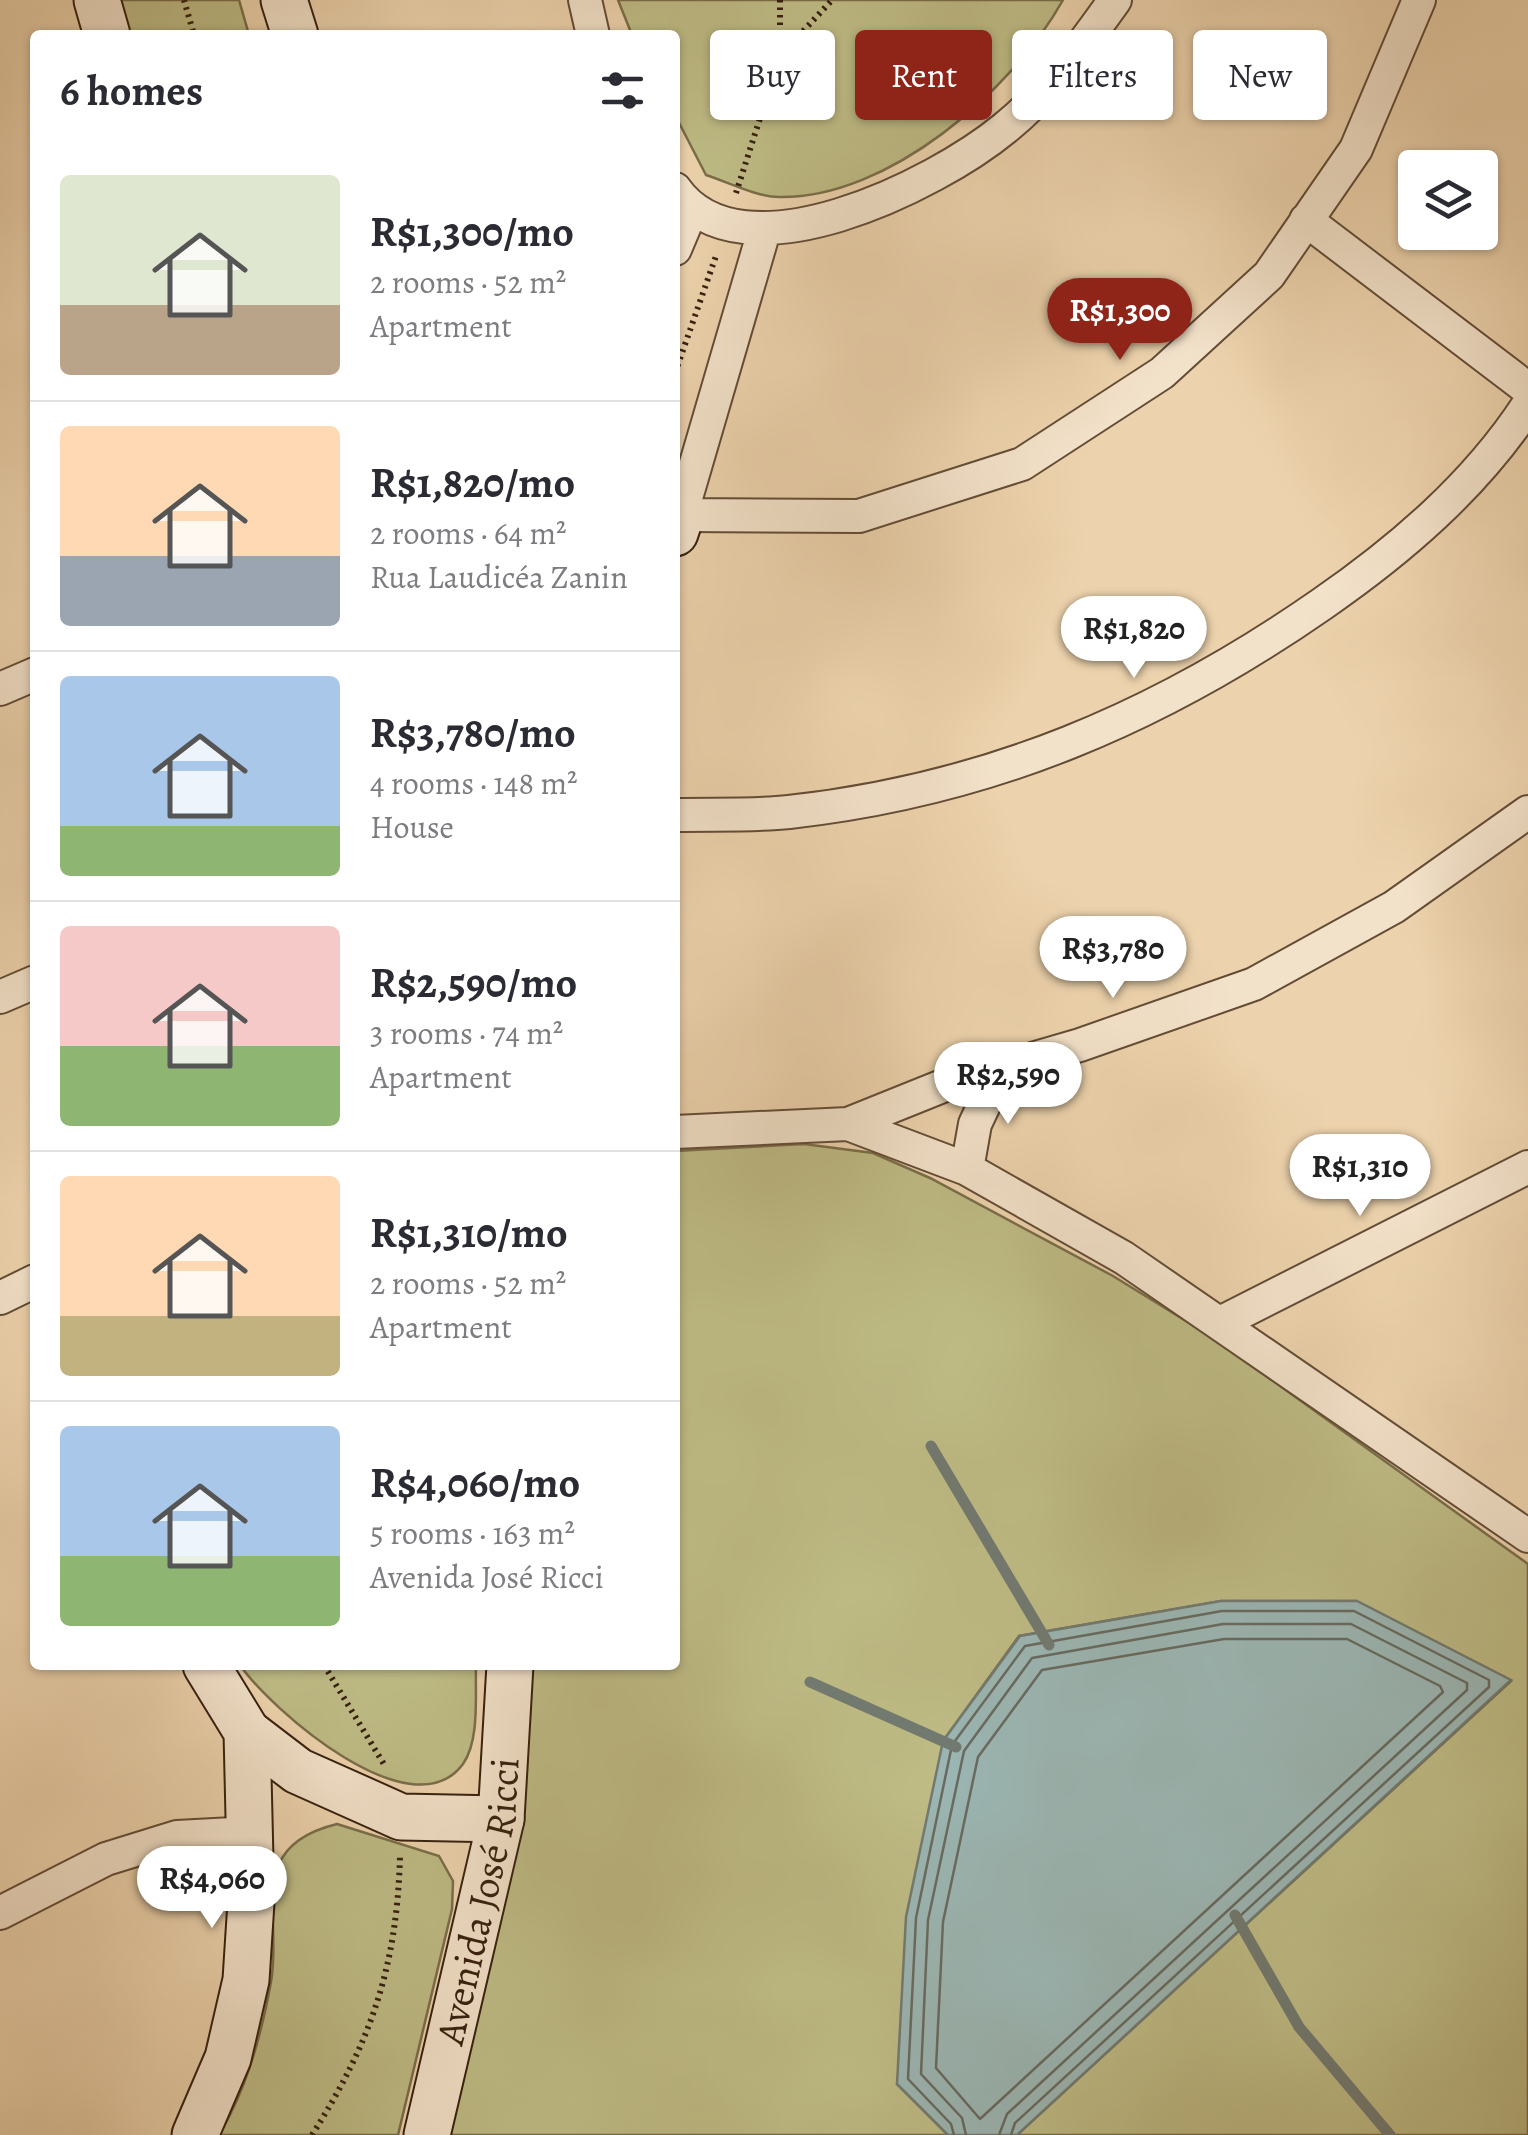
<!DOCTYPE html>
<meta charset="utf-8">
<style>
body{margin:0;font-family:Alegreya,serif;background:#f2f2f3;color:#2b2b33;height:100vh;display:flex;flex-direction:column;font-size:38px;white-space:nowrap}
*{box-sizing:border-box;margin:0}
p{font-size:32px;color:#7c7c81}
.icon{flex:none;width:55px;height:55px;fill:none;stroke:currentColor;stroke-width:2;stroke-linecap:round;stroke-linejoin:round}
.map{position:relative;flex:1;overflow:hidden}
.drawer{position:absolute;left:30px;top:30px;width:650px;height:1640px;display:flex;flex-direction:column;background:#fff;border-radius:10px;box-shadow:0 2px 8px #0004}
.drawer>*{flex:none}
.guide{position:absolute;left:710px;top:30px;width:668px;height:90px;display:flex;gap:20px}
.controls{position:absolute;left:1398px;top:150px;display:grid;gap:20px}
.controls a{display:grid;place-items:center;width:100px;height:100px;border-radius:10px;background:#fff;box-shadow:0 2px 8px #0004;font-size:50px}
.price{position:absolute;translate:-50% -85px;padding:0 22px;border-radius:35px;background:#fff;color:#222;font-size:32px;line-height:65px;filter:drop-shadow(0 2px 5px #0008)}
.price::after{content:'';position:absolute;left:50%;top:60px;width:30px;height:22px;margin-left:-15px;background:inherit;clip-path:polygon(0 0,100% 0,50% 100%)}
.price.on{background:#8f2418;color:#fff}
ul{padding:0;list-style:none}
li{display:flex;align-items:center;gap:30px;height:250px;padding:0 30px}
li+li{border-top:2px solid #e1e1e2}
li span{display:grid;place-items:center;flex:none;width:280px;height:200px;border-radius:10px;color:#555}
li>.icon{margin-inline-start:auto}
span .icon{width:120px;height:120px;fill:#fffc;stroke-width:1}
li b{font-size:42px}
h2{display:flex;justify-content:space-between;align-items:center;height:120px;padding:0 30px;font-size:42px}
.pill{padding:0 35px;border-radius:10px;background:#fff;box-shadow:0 2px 8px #0004;font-size:35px;line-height:90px}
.pill.on{background:#8f2418;color:#fff}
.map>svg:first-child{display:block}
</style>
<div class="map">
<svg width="1528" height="2135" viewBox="0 0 1528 2135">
<rect width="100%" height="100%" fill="#edd3ad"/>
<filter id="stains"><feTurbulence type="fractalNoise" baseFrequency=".002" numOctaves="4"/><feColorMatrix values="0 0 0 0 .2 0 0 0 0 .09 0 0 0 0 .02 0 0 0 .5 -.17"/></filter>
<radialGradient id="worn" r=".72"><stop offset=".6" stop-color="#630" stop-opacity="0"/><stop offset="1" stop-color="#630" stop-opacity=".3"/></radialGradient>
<path fill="#bebb85" stroke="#7a6d4a" stroke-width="2.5" d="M113 0H239L249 35H123Z
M618 0H1063C1012 91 888 199 779 197 757 197 728 182 706 175L675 115V35H632Z
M804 1144 873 1153 930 1178 1113 1276 1212 1337 1528 1564V2135H1017L1511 1681 1356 1601H1221L1019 1636 943 1741 897 2084 948 2135H447L527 1665H675V1151Z
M240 1665H476C475 1694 480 1740 463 1764 412 1833 271 1710 240 1665Z
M337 1824 439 1856 453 1881 452 1909 398 2135H219C247 2088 261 2036 271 1982 283 1915 243 1847 337 1824Z"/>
<path fill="#9bb6b3" stroke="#727a71" stroke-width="2.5" d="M1221 1601H1357L1511 1680 1017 2135H948L897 2084 906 1917 943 1741 1020 1636Z"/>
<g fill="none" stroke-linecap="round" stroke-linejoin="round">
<path stroke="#686a60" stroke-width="2.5" d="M1224 1639H1347L1440 1686 1443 1692 980 2119 936 2068 943 1922 978 1757 1042 1670Z
M954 2135 951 2124 908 2079 916 1918 952 1745 1025 1646 1222 1611H1354L1489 1680V1687L1015 2123 1011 2135
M966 2135 962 2118 921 2074 928 1920 964 1751 1032 1658 1223 1624H1351L1467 1683V1690L1007 2114 999 2135"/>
<path stroke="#727a71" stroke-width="11" d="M931 1446 1049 1645
M810 1682 956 1747
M1235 1915 1299 2027 1390 2135"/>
<g stroke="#634c36" stroke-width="36">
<path id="street" d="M585 0 593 35
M675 189C741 283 936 185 1005 128 1050 92 1082 46 1115 0
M1306 220 1528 389
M764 231 681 515 859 516 1022 464 1162 373 1269 275 1356 149 1419 0
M675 249 691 211
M0 689 35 674
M675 815C713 814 752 816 789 812 989 790 1158 718 1322 604 1400 550 1475 486 1528 405
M0 997 35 982
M848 1124 967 1169 1124 1258 1528 1536
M675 1132 848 1124 950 1083 1080 1045 1254 984 1394 907 1528 812
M967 1169 975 1124 1002 1067
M0 1298 35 1281
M1222 1322 1528 1167
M0 1913 106 1859 177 1837 252 1833"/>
</g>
<g stroke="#351f0e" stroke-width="49">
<g id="secondary">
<path d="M97 0 107 35"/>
<path d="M284 0 295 35"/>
<path d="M675 513 681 515 675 533"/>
<path d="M247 1732 298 1771 401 1817 501 1819"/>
<path d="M195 2135 228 2058 246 1980 251 1902 247 1732 206 1665"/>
<path id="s1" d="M427 2135 501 1819 510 1665"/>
</g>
</g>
<path stroke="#351f0e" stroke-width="6" stroke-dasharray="2.5 5" stroke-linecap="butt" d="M184 0 194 35
M780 0V56L832 0
M736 193 780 56
M675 373 717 253
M324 1665 385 1766
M312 2135C371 2042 397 1967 400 1856"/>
<use href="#street" stroke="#f3e2ca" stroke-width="32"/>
<use href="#secondary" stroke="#f3e2ca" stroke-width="45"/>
</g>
<g text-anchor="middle" stroke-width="9" stroke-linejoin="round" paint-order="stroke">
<g font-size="40" fill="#351f0e" stroke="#f3e2ca">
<text dy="14" stroke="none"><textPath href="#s1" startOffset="240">Avenida José Ricci</textPath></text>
</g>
</g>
<rect width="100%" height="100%" filter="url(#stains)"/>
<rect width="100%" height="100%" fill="url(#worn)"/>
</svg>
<div class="controls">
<a><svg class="icon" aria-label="layers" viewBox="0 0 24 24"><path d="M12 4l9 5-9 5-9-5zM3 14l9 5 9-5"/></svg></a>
</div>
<b class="price on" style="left:1120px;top:363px">R$1,300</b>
<b class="price" style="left:1134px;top:681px">R$1,820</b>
<b class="price" style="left:1113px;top:1001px">R$3,780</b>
<b class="price" style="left:1008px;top:1127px">R$2,590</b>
<b class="price" style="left:1360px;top:1219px">R$1,310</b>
<b class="price" style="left:212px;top:1931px">R$4,060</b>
<div class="guide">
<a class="pill">Buy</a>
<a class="pill on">Rent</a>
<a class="pill">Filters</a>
<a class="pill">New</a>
</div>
<section class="drawer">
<h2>6 homes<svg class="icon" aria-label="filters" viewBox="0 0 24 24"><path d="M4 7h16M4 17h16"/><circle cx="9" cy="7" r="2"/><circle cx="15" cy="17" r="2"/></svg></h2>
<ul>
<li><span style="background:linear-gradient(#dfe7d0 65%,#b9a48a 0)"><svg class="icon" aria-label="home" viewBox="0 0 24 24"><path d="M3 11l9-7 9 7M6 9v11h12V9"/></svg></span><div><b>R$1,300/mo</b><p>2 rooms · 52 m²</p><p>Apartment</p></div></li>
<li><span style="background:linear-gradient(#ffd9b3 65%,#9aa5b1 0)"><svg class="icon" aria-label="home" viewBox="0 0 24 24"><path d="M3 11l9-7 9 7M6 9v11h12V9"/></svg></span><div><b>R$1,820/mo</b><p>2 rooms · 64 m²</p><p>Rua Laudicéa Zanin</p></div></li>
<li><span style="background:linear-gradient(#a9c7e8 75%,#8fb573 0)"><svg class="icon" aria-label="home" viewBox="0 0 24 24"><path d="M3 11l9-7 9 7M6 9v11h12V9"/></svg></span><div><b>R$3,780/mo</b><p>4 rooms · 148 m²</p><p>House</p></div></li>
<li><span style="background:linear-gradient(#f6c9c9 60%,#8fb573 0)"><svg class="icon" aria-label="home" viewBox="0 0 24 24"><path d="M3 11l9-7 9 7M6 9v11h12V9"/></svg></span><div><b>R$2,590/mo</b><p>3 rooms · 74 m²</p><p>Apartment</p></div></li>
<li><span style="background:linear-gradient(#ffd9b3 70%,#c2b280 0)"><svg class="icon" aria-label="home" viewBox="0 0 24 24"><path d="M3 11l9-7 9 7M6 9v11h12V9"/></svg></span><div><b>R$1,310/mo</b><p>2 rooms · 52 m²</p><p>Apartment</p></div></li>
<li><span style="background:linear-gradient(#a9c7e8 65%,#8fb573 0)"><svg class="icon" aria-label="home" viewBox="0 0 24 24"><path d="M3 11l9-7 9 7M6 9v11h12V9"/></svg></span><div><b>R$4,060/mo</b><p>5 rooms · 163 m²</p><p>Avenida José Ricci</p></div></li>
</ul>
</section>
</div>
